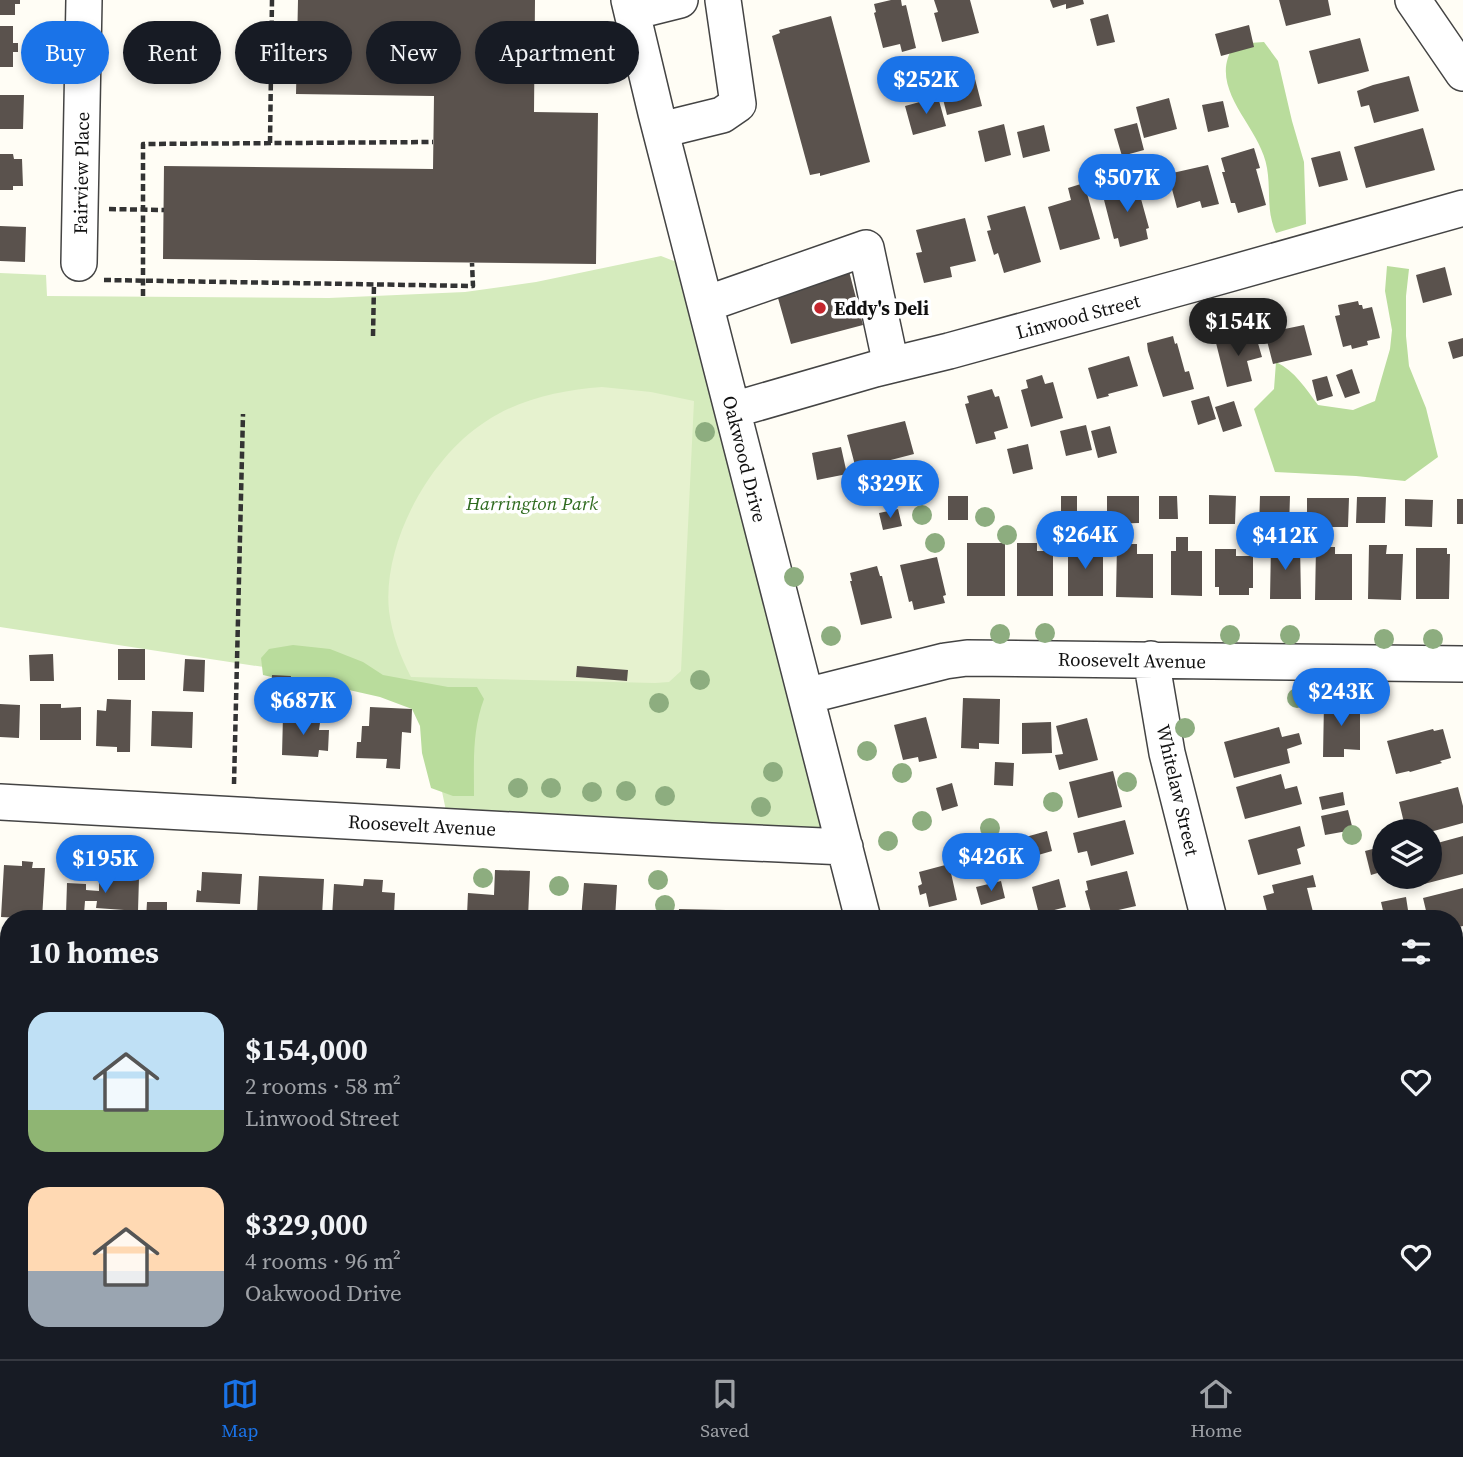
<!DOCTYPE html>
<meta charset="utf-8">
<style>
body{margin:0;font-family:"Source Serif 4",serif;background:#242831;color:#f1f3f6;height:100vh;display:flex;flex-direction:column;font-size:26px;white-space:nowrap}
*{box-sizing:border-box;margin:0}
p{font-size:23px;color:#9ea1a6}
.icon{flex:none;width:38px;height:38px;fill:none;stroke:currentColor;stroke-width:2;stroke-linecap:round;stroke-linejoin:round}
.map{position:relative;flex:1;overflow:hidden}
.drawer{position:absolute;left:0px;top:910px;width:1463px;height:450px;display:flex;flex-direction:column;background:#171b24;border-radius:28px 28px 0 0;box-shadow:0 4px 10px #0003}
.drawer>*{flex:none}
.guide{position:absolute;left:21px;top:21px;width:700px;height:63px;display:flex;gap:14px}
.fabs{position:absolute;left:1372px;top:819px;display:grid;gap:14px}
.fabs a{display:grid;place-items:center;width:70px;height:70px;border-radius:50%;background:#171b24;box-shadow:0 4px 10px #0003;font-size:35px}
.price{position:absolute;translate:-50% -60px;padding:0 16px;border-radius:24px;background:#1a73e8;color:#fff;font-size:23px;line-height:46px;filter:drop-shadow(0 2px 4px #0008)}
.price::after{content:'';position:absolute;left:50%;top:42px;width:21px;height:16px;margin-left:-10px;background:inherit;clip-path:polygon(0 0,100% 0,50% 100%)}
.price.current{background:#222;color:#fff}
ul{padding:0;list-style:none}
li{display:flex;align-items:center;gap:21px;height:175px;padding:0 28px}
li span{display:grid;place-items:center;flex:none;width:196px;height:140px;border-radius:21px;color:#555}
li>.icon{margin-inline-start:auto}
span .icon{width:84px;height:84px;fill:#fffc;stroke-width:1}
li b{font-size:30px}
h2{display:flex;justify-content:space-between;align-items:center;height:84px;padding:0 28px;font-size:30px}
.chip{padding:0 24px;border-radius:32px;background:#171b24;box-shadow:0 4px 10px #0003;font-size:24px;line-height:63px}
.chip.current{background:#1a73e8;color:#fff}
.tab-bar{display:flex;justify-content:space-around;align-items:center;height:98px;border-top:2px solid #363941;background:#171b24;font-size:19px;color:#9ea1a6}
.tab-bar a{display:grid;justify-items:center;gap:4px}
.tab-bar .current{color:#1a73e8}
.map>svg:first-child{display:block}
</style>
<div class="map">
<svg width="1463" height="1359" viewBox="0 0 1463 1359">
<rect width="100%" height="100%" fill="#fffdf5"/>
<path fill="#d5ebbd" d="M661 256 697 270 845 847 449 825 421 691 0 627V273L46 275 47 296 329 298 465 292 536 282Z"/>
<path fill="#b9dc9c" d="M1264 42 1278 61 1292 121 1304 162 1306 224 1276 233C1266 211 1271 191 1267 168 1261 126 1204 88 1235 44Z
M1387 266 1409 269 1406 296V336L1409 366 1426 408 1438 457 1405 481 1356 476 1275 472 1254 409 1274 389 1276 362C1295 371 1306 389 1318 405L1353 410 1375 401 1390 349 1392 330 1385 291Z
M293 645 330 649 363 662 383 675 448 687H477L484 699C472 731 474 762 474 796H453L431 788 422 753 420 726 412 709 380 697 349 690 301 684 263 675 261 658 269 649Z"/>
<path fill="#d9e3c4" d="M0 955H9V1351H942L944 1359H0Z"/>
<path fill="#e6f2cf" d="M602 387 651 392 694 401 681 671 669 682 655 683 411 677C400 656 392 634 389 611 382 544 429 458 485 422 519 399 561 390 602 387Z"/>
<path fill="#5a524d" d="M0 0H20V4H15V15H0Z
M298 0H535L534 112 598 113 596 264 163 259 164 166 433 169 434 96 296 94Z
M891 0H901L902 6 906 5 916 48 902 52 900 44 883 48 874 13 876 12 874 4Z
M934 0H970L979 33 942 42 934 13 938 12Z
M1050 0H1083L1084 4 1066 9V4L1053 8Z
M1279 0H1328L1331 15 1286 26Z
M1108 14 1115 42 1097 46 1090 19Z
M831 16 870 162 820 176V173L810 175 772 36 780 33 779 30Z
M1249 25 1254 47 1221 56 1215 34Z
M0 26H13V43H18V52H13V67H0Z
M1360 38 1369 71 1318 84 1309 51Z
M974 75 982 106 947 115 939 83Z
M1409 76 1419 111 1374 123 1369 105 1361 107 1357 91 1373 85Z
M0 95H24L23 129H0Z
M938 97 946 126 913 135 905 106Z
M1169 98 1177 129 1144 138 1136 107Z
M1223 101 1229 127 1208 132 1202 105Z
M1137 123 1144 150 1122 156 1114 129Z
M1004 124 1011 155 985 162 978 131Z
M1044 125 1050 151 1023 158 1017 132Z
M1423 128 1435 170 1366 188 1354 147Z
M1254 148 1260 168 1256 169 1266 205 1238 213 1235 203H1231L1222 172H1225L1221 158Z
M1340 151 1348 180 1319 187 1311 158Z
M0 154H13L14 159H22L23 186H13V190H0Z
M1208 165 1219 204 1202 208 1200 201 1177 208 1168 174Z
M1134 180 1136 188H1138L1149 228 1146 229 1148 239 1120 247 1118 238 1114 239 1103 196 1113 194 1111 186Z
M1084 183 1100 239 1060 250 1048 207 1071 200 1068 188Z
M1025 206 1041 262 1004 273 998 253 994 255 987 231 991 230 987 216Z
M965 218 976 261 950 267 952 277 924 283 916 253 922 252 916 230Z
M0 226 26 227 25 262 0 261Z
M1445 267 1452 295 1423 303 1416 275Z
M849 271 863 325 791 344 776 291Z
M1358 301 1359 305H1362L1363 309 1372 307 1380 338 1367 341 1368 345 1352 349 1351 345 1343 347 1335 316 1340 315 1338 305Z
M1304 325 1312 355 1273 364 1265 333Z
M1255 333 1262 357 1247 361 1252 381 1227 387 1216 343Z
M1173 336 1175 344 1177 343 1185 372 1189 371 1194 389 1163 397 1148 351 1147 343Z
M1463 338V356L1453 359 1448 342Z
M1129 356 1138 386 1108 394 1109 396 1097 399 1088 368Z
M1352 369 1360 393 1345 398 1336 375Z
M1042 375 1045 384 1053 382 1063 418 1031 427 1021 390 1028 388 1026 380Z
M1327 376 1333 396 1317 401 1312 380Z
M992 389 995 397 999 396 1008 428 994 432 996 439 976 444 965 404 969 403 967 396Z
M1209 396 1216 419 1198 425 1191 401Z
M1234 401 1242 426 1223 432 1215 407Z
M905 421 914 454 856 469 847 435Z
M1086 425 1092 450 1066 456 1060 431Z
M1110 426 1117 453 1098 458 1091 431Z
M1028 444 1033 469 1013 474 1007 449Z
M841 447 847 474 817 480 812 453Z
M1209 495 1236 496 1235 524H1209Z
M948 496H968V520H948Z
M1061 496H1077V519H1061Z
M1107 496H1139V523L1107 524Z
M1159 496H1177L1178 519H1159Z
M1260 496H1290L1289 528 1259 527Z
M1357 497H1386L1385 523H1356Z
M1307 498H1349L1348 527H1307Z
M1405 499 1433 500 1432 527 1405 526Z
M1457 499H1463V524H1457Z
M898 509 902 526 883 530 879 513Z
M1176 537H1188V551H1202V596L1171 595V551H1176Z
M1070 542H1087V551H1103V596H1068V550H1070Z
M967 543H1005V596H967Z
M1017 543H1037V551H1053V596H1017Z
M1117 544H1137V554H1153V598L1116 597Z
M1271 544 1300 545 1301 599H1270Z
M1369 545H1387L1386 554H1403L1401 600 1368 599Z
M1316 547H1335V554H1352V600H1315Z
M1416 548H1447V554H1450L1449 599H1416Z
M1215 549H1236V556H1253V588H1249V595H1219V587H1215Z
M937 557 946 595 943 596 945 603 914 610 912 601 909 602 900 565Z
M877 566 880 576H882L892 618 861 625 850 581H852L850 573Z
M118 649H145V680H118Z
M53 654 54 681H30L29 655Z
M185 659 205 660 204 692 183 691Z
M577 666 628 670 627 681 576 677Z
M272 675 291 676 290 698H271Z
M963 698 1000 699 999 744 979 743V749L961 748Z
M107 699 131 700 130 752H117V747L96 746 97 710 106 711Z
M1324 702 1360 703V750L1344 749V757H1323Z
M0 704 20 705 19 738 0 737Z
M40 704H61V708L81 707V740H40Z
M370 707 412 709 411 733 402 732 400 769 386 768 387 759 356 758 357 742H361L362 726H369Z
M152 711 193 712 192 748 151 746Z
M283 715 305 716 304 723H320L319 730H329L328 751 319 750 318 757 282 755Z
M926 717 937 758 919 762 918 757 903 760 894 725Z
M1087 718 1098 760 1059 770 1055 755 1063 754 1056 726Z
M1051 722 1052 753 1022 754V723Z
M1279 727 1282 737 1299 733 1302 744 1287 749 1290 763 1234 778 1224 742Z
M1433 729 1434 731 1443 729 1451 758 1440 761 1442 763 1410 772 1409 771 1396 774 1387 741Z
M995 762 1014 763 1013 786 994 785Z
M1113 771 1122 807 1078 818 1069 782Z
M1281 774 1285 789 1297 786 1302 804 1245 819 1236 787Z
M952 783 958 806 942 811 936 788Z
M1458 787 1463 806V823L1430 832 1406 831 1399 802Z
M1343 792 1345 805 1322 810 1319 797Z
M1348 810 1353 830 1325 835 1321 816Z
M1125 820 1134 854 1091 866 1087 851 1078 853 1073 833Z
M1300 826 1305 846 1297 849 1301 864 1258 875 1248 840Z
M1047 831 1052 851 1028 858 1022 838Z
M1463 836V874L1420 885 1418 877H1430V845Z
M1384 846V871L1371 875 1365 851Z
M22 861 33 862 32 868H45L42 919 1 917 4 865 22 866Z
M949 864 957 900 929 907 926 893 920 895 918 886 922 884 919 872Z
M495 870 530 871 528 918 467 915 468 893 494 895Z
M1127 871 1136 906 1092 916 1085 891 1088 890 1086 881Z
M202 872 242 874 240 904 196 902 197 890 201 891Z
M1313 875 1316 887 1307 888 1313 912 1286 919H1280L1278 912 1268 915 1263 896 1274 893 1272 885Z
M259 876 324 879 322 916 257 913Z
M99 877 139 878 138 911 96 908 97 901H85L84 914H66L67 883 86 884V890L99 891Z
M364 879 383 880 382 892 395 893 394 914 381 913V919L332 917 334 884 363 886Z
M1059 879 1066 907 1039 914 1032 887Z
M1001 881 1005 898 981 905 976 887Z
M584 883 617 885 615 919H581Z
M1463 888V926L1454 928V919H1428L1423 898Z
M1406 897 1408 910 1384 915 1381 902Z
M147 902H167V919H146Z
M679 909 726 910V919H678Z
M1463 939V977L1454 979V941Z
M1463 990V1028L1458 1029 1454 1014V992Z
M1463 1138V1154L1454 1156V1140Z
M1463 1187V1205L1460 1206 1455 1189Z
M1459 1239 1463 1265 1454 1267V1240Z
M1463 1289V1308L1454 1310V1291Z
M1036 1351H1094L1096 1359H1031L1029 1353Z
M1130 1351H1138L1140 1359H1114L1113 1355Z"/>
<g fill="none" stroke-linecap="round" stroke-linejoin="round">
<g stroke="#444" stroke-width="38">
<path id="minor" d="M629 0 656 113 863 919
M1413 0 1463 73
M632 12 680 0
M661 130 722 115 738 104 723 0
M79 263 84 0
M706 304 866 248 891 365
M733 410 875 369 949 351 1193 284 1463 208
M1151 659 1167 753 1209 919
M806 696 945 661 967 658 1463 664
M0 802 711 841 845 847
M0 1010 9 1012
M0 1327 9 1330
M67 1351 89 1359
M846 1351 848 1359
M973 1351 975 1359
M1319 1351 1321 1359
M324 1359 348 1351"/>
</g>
<path stroke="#333" stroke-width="4.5" stroke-dasharray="7 3.5" stroke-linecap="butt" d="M270 143 272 0
M109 209 164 210
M104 280 473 286 472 263
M143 296V144L433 142
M373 336 374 284
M234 784 243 414"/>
<use href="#minor" stroke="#fff" stroke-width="35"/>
</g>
<g fill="#8dad7f">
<circle cx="705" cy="432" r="10"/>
<circle cx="922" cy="515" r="10"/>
<circle cx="985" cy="517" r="10"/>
<circle cx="1007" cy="535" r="10"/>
<circle cx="935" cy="543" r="10"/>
<circle cx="794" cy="577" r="10"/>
<circle cx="1045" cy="633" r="10"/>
<circle cx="1000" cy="634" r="10"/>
<circle cx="1230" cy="635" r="10"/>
<circle cx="1290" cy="635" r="10"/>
<circle cx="831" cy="636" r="10"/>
<circle cx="1384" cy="639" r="10"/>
<circle cx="1433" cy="639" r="10"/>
<circle cx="700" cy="680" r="10"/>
<circle cx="1297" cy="698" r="10"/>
<circle cx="659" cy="703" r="10"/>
<circle cx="1185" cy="728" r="10"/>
<circle cx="867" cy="751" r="10"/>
<circle cx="773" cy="772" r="10"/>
<circle cx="902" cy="773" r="10"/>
<circle cx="1127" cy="782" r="10"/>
<circle cx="518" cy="788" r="10"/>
<circle cx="551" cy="788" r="10"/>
<circle cx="626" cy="791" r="10"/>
<circle cx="592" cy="792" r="10"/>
<circle cx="665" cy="796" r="10"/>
<circle cx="1053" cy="802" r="10"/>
<circle cx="761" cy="807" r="10"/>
<circle cx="922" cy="821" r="10"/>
<circle cx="990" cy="828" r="10"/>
<circle cx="1352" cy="835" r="10"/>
<circle cx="888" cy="841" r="10"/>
<circle cx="483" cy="878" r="10"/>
<circle cx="658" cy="880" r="10"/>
<circle cx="559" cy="886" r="10"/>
<circle cx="665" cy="905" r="10"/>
</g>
<circle fill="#c4262e" stroke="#fff" stroke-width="2.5" cx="820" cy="308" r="7"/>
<g text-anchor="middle" stroke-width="7" stroke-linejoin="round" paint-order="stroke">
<g font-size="19" fill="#111" stroke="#fff">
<text transform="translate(81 173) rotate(-89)" y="7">Fairview Place</text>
<text transform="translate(1078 316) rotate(-15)" y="7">Linwood Street</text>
<text transform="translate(745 459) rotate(76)" y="7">Oakwood Drive</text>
<text transform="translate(1132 660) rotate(1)" y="7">Roosevelt Avenue</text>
<text transform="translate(1178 790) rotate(77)" y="7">Whitelaw Street</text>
<text transform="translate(422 825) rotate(3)" y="7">Roosevelt Avenue</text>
</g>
<g font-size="19" font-weight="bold" fill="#111" stroke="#fff" text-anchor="start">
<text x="834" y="315">Eddy's Deli</text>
</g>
<g font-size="19" font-style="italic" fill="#2f6b1f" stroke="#fff">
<text x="532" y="510">Harrington Park</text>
</g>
</g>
</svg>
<div class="fabs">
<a><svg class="icon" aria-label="layers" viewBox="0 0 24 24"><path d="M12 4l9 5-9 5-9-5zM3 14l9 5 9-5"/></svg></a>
</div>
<b class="price" style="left:926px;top:116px">$252K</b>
<b class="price" style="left:1127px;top:214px">$507K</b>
<b class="price current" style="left:1238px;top:358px">$154K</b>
<b class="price" style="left:890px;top:520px">$329K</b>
<b class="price" style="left:1085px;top:571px">$264K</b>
<b class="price" style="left:1285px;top:572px">$412K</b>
<b class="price" style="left:1341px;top:728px">$243K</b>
<b class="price" style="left:303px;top:737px">$687K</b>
<b class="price" style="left:991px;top:893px">$426K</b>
<b class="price" style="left:105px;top:895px">$195K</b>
<div class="guide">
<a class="chip current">Buy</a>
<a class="chip">Rent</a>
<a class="chip">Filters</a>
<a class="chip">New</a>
<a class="chip">Apartment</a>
</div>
<section class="drawer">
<h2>10 homes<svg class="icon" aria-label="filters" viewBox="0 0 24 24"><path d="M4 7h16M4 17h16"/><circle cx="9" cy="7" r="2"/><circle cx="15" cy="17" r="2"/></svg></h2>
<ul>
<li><span style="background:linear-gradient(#bfe0f5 70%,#8fb573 0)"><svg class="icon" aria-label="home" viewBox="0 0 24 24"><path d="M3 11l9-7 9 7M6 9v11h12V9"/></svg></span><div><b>$154,000</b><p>2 rooms · 58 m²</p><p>Linwood Street</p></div><svg class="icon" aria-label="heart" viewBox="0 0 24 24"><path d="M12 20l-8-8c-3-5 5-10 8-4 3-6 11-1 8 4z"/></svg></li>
<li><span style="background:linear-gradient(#ffd9b3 60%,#9aa5b1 0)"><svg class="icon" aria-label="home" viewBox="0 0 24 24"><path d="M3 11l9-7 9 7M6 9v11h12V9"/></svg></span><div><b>$329,000</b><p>4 rooms · 96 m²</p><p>Oakwood Drive</p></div><svg class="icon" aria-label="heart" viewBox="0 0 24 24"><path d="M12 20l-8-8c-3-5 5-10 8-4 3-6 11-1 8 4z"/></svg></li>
</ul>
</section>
</div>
<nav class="tab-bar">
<a class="current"><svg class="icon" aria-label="map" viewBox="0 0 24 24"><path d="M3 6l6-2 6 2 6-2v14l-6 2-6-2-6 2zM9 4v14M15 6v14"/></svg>Map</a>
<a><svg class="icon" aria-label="saved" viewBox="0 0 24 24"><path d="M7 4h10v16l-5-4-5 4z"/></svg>Saved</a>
<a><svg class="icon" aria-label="home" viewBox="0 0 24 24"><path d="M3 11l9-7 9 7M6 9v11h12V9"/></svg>Home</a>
</nav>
